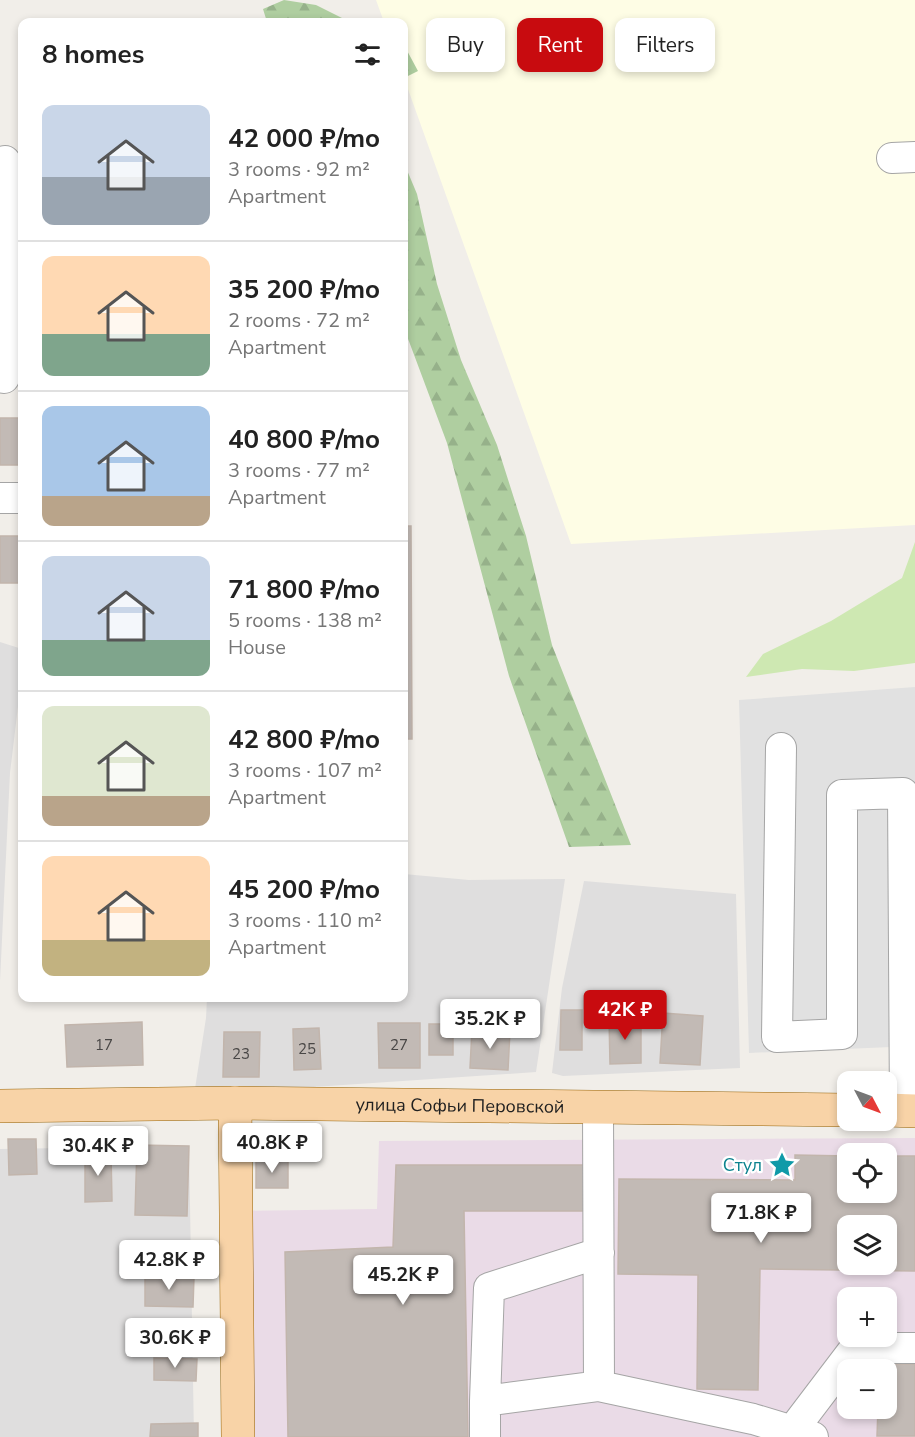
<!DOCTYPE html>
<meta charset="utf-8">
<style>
body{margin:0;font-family:"Nunito Sans",sans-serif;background:#f2f2f2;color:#222;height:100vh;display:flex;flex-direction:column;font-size:22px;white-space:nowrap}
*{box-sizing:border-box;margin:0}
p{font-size:20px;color:#767676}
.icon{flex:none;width:33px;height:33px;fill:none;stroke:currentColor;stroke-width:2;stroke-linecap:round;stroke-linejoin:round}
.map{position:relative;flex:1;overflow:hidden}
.details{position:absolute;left:18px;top:18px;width:390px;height:984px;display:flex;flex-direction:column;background:#fff;border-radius:12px;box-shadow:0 3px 9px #0003}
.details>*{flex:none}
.hud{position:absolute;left:426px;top:18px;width:399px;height:54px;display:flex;gap:12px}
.needle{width:39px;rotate:131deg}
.tools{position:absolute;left:837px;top:1071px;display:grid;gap:12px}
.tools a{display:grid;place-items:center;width:60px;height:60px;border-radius:12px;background:#fff;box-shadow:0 3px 9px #0003;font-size:30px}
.price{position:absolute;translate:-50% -51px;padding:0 14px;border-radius:6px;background:#fff;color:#222;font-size:20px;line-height:39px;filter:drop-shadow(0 2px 3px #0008)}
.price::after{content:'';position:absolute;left:50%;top:36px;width:18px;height:14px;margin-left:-9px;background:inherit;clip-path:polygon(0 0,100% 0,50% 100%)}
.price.active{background:#c80b0f;color:#fff}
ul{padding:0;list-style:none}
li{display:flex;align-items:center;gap:18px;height:150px;padding:0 24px}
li+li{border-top:2px solid #e0e0e0}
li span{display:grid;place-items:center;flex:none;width:168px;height:120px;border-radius:12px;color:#555}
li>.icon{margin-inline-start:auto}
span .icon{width:72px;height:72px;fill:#fffc;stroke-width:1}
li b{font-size:26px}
h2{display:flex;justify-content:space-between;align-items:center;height:72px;padding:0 24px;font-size:26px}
.chip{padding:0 21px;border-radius:12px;background:#fff;box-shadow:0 3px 9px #0003;font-size:21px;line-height:54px}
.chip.active{background:#c80b0f;color:#fff}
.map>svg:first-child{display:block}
</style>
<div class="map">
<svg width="915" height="1437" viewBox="0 0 915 1437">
<defs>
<pattern id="forest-firs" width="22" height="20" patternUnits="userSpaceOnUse" patternTransform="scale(1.5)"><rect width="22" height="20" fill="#afcea0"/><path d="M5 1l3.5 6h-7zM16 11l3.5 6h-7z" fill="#96b18a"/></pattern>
</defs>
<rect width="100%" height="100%" fill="#f1eee9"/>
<path fill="#dfdede" d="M0 642 22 649V673L10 773 0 981Z
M404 874 469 880 565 879 536 1072 194 1095 206 1018 207 998H404Z
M584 881 736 894 740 1068 563 1076 552 1073 562 988Z
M189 1146 194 1437H0V1149Z"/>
<path fill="#eadbe7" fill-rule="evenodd" d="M915 1138V1437H232L228 1211 377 1209 379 1141ZM848 1154H886V1192H848ZM848 1226H886V1264H848ZM848 1298H886V1336H848ZM848 1370H886V1408H848Z"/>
<path fill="#fefde5" d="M376 0H915V525L571 544 404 78V22H384Z"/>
<path fill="#cee8b2" d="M915 542V663L854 671 802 669 746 677 763 654 831 621 902 578Z"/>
<path fill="url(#forest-firs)" d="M284 0 316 5 350 22H267L263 9Z
M404 45 418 71 404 78Z
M404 163 417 194 437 284 461 360 497 445 526 536 552 645 631 845 569 847 509 676 447 443 404 328Z"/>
<path fill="#e1e1e1" d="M915 687V1046L749 1053 739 700Z"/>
<path fill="#c2bab5" stroke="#c2b5ac" stroke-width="1.5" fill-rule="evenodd" d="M0 418H22V465H0Z
M404 526H411L412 739H404Z
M0 536H22V583H0Z
M561 1010H582V1050H560Z
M663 1013 703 1016 700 1065 660 1063Z
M609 1018H641V1063L610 1064Z
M142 1022 143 1065 67 1067 65 1025Z
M378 1023H420V1068H379Z
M429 1024H453V1055H429Z
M319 1028 321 1069 294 1070 293 1029Z
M472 1029 510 1031 508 1070 470 1068Z
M224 1032H260L259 1077H223Z
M8 1139H36L37 1174 9 1175Z
M137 1145 189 1146 187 1216 135 1215Z
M85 1153H111L112 1201 85 1202Z
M795 1155 848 1156V1192H886V1156H915V1271L760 1269 758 1390 697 1389 698 1275 618 1274 619 1179 795 1180ZM848 1226H886V1264H848Z
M256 1159H288V1188H256Z
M396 1165H591V1211H464L468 1437H288L285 1252 393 1247Z
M145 1276 194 1277 193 1307 145 1306Z
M154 1358 197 1359 196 1381 154 1380Z
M878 1364H915V1436H877L878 1408H886V1370H878Z
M198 1423V1437H150L151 1424Z"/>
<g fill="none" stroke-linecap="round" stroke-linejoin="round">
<g stroke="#a5a5a5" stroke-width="32">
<path id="minor" d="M892 158 915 157
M4 378 5 161
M0 498H22
M781 748 777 1037 842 1034V795L903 793 905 1110
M598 1108 599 1386
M485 1401 489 1288 599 1253
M792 1431 855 1348H915
M485 1437V1401L599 1386 753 1419 813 1437"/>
</g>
<g stroke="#976408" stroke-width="34">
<g id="major">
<path d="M235 1103 238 1437"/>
<path id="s1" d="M0 1106 235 1103 848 1110"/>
<path d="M886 1110 915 1111"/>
</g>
</g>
<use href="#minor" stroke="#fff" stroke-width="30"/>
<use href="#major" stroke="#f8d3a7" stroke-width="33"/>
</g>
<defs>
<g id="sight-bare" transform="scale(2.07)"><path d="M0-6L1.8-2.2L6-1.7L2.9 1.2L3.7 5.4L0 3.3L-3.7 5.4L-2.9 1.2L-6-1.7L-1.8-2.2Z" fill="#0f9aa8" stroke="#fff" stroke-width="2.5" paint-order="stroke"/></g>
</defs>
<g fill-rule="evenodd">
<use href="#sight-bare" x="782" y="1165"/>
</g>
<g text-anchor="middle" stroke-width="4.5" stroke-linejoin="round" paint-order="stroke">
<g font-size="15" fill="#494746">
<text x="104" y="1050">17</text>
<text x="399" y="1050">27</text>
<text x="307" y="1054">25</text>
<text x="241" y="1059">23</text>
</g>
<g font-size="18" fill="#212121" stroke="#fff">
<text dy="6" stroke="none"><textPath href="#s1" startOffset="460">улица Софьи Перовской</textPath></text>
</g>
<g font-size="18" fill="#0d838f" stroke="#fff" text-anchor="end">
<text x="762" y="1171">Стул</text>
</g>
</g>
</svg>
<div class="tools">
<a><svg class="needle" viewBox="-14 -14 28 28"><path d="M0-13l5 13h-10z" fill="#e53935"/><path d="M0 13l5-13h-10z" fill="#767676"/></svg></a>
<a><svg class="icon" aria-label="locate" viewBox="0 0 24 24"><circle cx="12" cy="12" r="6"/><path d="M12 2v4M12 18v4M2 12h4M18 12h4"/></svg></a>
<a><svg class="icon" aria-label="layers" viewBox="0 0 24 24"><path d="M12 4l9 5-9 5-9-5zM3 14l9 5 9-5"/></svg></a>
<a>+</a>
<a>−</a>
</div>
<b class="price active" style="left:625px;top:1041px">42K ₽</b>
<b class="price" style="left:490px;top:1050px">35.2K ₽</b>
<b class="price" style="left:272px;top:1174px">40.8K ₽</b>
<b class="price" style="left:98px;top:1177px">30.4K ₽</b>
<b class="price" style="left:761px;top:1244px">71.8K ₽</b>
<b class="price" style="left:169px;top:1291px">42.8K ₽</b>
<b class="price" style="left:403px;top:1306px">45.2K ₽</b>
<b class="price" style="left:175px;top:1369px">30.6K ₽</b>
<div class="hud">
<a class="chip">Buy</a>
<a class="chip active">Rent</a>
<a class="chip">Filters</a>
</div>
<section class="details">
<h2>8 homes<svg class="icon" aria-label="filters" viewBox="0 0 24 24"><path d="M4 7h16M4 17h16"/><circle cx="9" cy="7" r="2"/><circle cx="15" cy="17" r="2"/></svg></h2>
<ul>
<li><span style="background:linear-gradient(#c9d6e8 60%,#9aa5b1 0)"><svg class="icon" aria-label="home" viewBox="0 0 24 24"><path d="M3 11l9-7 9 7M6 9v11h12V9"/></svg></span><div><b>42 000 ₽/mo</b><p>3 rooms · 92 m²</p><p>Apartment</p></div></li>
<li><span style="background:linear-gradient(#ffd9b3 65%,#7fa58c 0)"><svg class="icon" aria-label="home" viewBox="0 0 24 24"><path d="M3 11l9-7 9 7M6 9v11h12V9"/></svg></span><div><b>35 200 ₽/mo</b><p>2 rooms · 72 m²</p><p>Apartment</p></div></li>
<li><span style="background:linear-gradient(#a9c7e8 75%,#b9a48a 0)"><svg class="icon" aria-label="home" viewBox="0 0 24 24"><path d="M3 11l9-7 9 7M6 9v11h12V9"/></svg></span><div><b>40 800 ₽/mo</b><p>3 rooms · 77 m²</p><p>Apartment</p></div></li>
<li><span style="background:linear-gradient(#c9d6e8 70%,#7fa58c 0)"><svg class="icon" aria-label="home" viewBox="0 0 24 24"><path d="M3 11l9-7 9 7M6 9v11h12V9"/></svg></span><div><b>71 800 ₽/mo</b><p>5 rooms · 138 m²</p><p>House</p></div></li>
<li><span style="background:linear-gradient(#dfe7d0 75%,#b9a48a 0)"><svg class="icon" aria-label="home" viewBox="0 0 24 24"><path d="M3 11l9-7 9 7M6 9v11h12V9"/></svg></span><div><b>42 800 ₽/mo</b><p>3 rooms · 107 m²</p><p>Apartment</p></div></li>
<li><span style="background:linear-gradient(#ffd9b3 70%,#c2b280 0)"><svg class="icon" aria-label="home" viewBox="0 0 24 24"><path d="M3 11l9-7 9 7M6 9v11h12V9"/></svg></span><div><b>45 200 ₽/mo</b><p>3 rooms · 110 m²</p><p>Apartment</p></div></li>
</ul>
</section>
</div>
